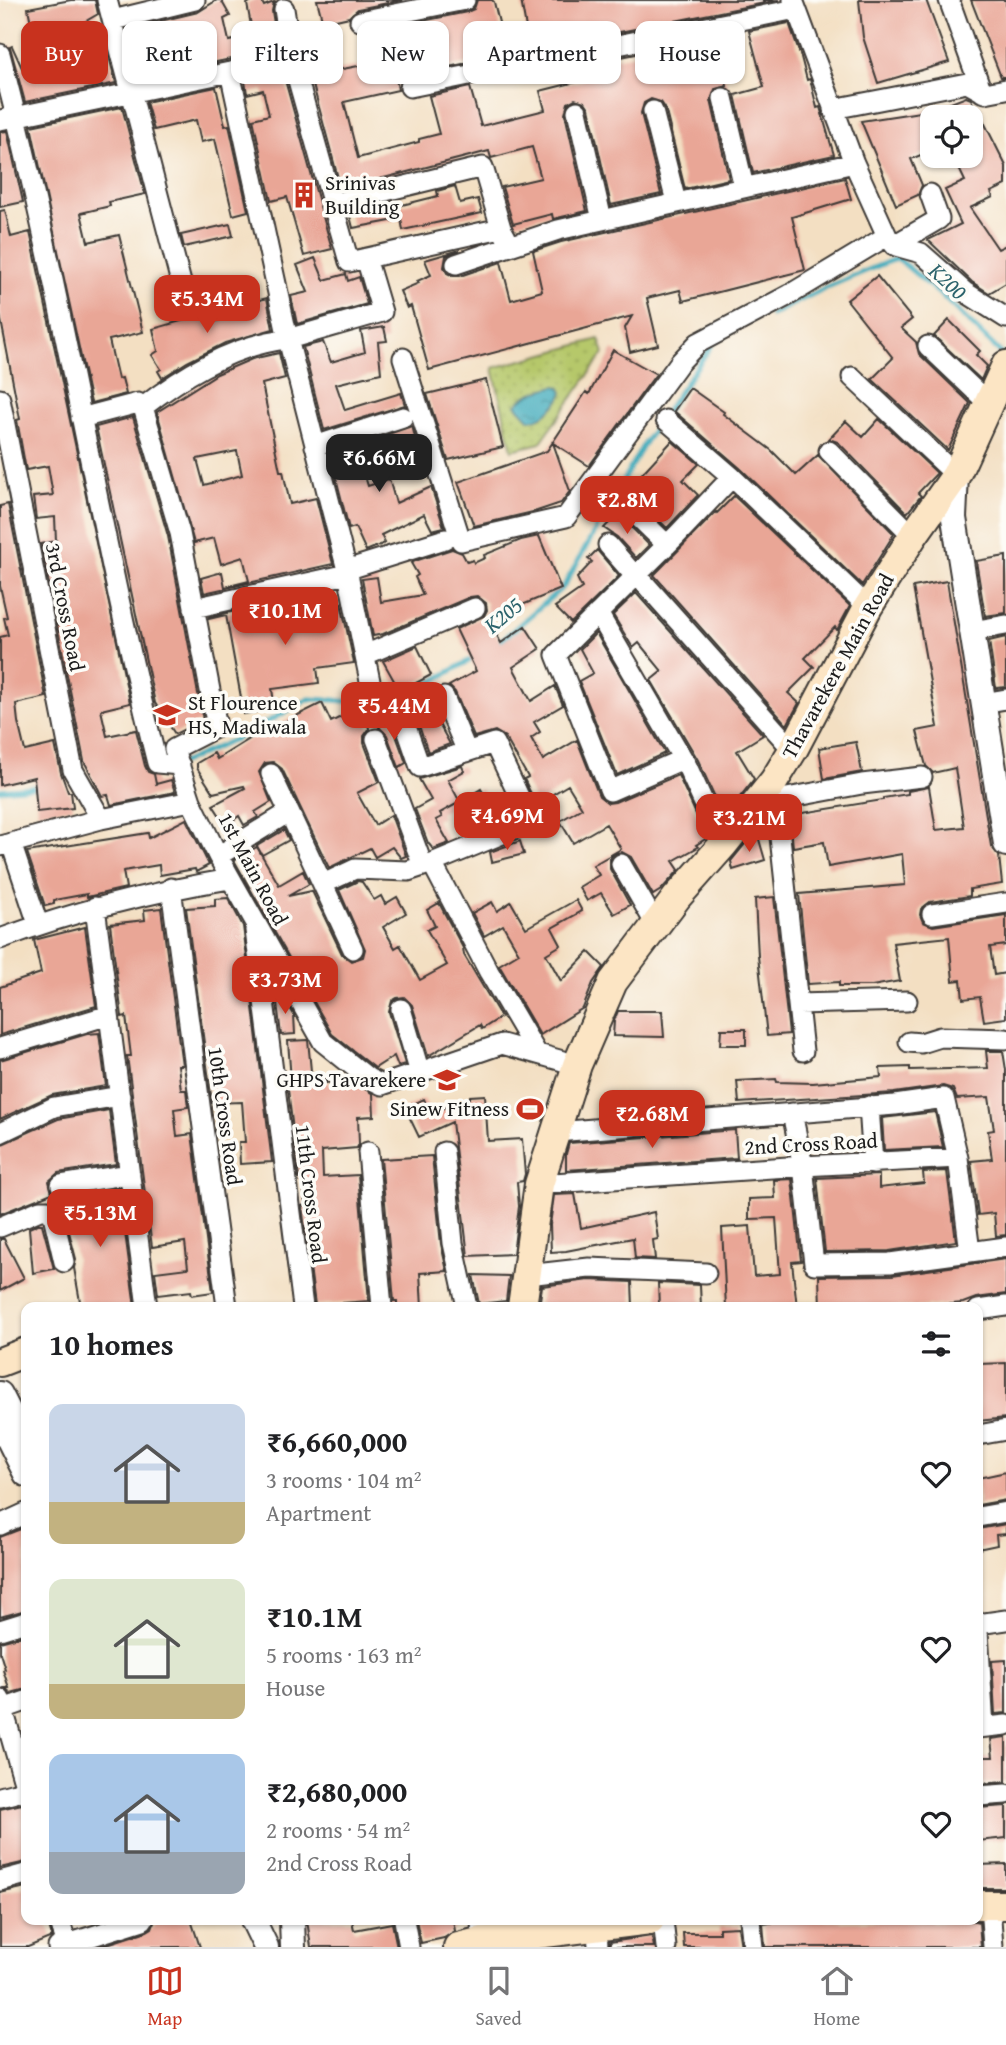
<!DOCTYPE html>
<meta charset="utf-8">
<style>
body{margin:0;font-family:"Gentium Book Plus",serif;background:#f2f2f2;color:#202124;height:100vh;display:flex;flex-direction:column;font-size:26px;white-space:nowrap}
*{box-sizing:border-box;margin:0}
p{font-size:23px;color:#757577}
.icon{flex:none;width:38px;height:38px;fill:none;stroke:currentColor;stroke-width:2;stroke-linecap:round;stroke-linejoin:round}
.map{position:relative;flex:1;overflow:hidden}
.details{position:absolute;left:21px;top:1302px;width:962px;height:623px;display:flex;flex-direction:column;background:#fff;border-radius:14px;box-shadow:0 2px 5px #0004}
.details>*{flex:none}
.hud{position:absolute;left:21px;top:21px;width:964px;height:63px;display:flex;gap:14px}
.fabs{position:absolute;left:920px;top:105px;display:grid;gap:14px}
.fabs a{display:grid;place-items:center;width:63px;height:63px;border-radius:14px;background:#fff;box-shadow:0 2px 5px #0004;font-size:35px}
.price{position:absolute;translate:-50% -60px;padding:0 16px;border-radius:14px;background:#c8321e;color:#fff;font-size:23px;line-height:46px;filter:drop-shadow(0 2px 4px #0008)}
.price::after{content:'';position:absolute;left:50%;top:42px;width:21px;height:16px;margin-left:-10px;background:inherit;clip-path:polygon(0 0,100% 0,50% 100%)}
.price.on{background:#222;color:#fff}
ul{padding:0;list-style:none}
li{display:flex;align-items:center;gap:21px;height:175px;padding:0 28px}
li span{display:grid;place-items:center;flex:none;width:196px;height:140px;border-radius:14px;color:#555}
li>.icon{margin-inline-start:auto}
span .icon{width:84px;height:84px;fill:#fffc;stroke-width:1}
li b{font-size:30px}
h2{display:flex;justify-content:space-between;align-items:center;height:84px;padding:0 28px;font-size:30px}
.tag{padding:0 24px;border-radius:14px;background:#fff;box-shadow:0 2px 5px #0004;font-size:24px;line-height:63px}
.tag.on{background:#c8321e;color:#fff}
.tabs{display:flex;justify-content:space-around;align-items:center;height:98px;border-top:2px solid #e0e0e0;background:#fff;font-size:19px;color:#757577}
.tabs a{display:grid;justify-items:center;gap:4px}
.tabs .on{color:#c8321e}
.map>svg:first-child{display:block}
</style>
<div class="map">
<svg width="1006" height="1947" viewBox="0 0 1006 1947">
<defs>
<pattern id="park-dots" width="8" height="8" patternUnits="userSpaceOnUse" patternTransform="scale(1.75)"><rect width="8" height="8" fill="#b6c86b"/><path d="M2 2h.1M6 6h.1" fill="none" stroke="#9cab5c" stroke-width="1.8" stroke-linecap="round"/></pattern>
<pattern id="water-ripples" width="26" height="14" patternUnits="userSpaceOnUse" patternTransform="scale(1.75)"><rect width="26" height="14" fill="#3caabb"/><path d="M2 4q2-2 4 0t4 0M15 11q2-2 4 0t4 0" fill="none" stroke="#328a97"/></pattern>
</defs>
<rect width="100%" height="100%" fill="#fdfcf7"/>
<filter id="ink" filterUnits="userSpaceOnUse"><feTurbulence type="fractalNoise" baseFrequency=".0143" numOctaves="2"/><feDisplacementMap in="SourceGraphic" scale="14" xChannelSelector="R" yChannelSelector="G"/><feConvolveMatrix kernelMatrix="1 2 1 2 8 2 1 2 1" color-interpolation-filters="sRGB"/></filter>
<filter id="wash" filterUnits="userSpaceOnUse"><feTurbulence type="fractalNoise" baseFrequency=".00686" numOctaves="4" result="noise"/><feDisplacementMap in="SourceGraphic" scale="28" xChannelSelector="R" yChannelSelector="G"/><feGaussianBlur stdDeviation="1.57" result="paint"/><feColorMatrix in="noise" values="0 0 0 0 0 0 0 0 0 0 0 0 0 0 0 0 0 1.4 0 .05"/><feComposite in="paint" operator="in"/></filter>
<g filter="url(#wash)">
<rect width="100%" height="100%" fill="#f3dfc2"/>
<path fill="url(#park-dots)" stroke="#697244" stroke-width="2" d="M599 339 604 353 540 443 512 450 493 368Z"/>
<path fill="url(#water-ripples)" stroke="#2c636c" stroke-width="2" d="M555 386 560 387 563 392C559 404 544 419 530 420L516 405C527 392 540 391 555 386Z"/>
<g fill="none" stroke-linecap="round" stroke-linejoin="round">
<path stroke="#3caabb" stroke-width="5" d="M771 315 825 288 897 258 942 296 1004 356
M495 646 564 586 645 442 712 345
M416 691 474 658
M182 763 238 738 309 699 334 700 377 705 407 696
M0 790 42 786"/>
</g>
<g id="blocks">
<path fill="#e9a696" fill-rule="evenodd" d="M71 0H95L98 14 48 43 44 20 31 23 28 8Z
M217 0H221L230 16 224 19 229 41 253 36 247 4 253 0H261L264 6 274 2 272 11 278 49 140 78 127 29 198 12Z
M317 0H403L358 9 349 17 323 23Z
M477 0H492L494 2 501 31 481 35 486 59 430 71 424 47 392 54 398 90 344 102 358 158 419 142V139L439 134 429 96 470 87 481 126 545 110 540 91 584 80 581 65 716 38 727 86 715 89 711 100 729 179 685 189 665 108 661 102 651 99 644 103 641 113 661 194 611 205 589 108 585 102 575 99 568 103 565 114 587 211 553 219 552 214 513 224 502 187 541 178 532 147 491 158 489 151 341 189 302 44 327 38 337 70 369 64 363 33 467 12 474 9Z
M521 0H779L530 50Z
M859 0H926L949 62 878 83 863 37Z
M971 0H1006V77H1001Z
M789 23 801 57 807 80 810 79 817 108 820 107 834 155 753 173 735 95 764 87 749 31Z
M104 38 116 83 25 102 10 47 12 46 22 68Z
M283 73 332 249 304 256 287 197 271 201 253 119 269 115 263 90 247 94 245 81Z
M216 87 225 126 229 125 248 211 233 215 215 139 201 142 196 120 154 130 146 102Z
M966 97 971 99 978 117H933V150L911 159 922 185 918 195 896 205 861 121 933 110Z
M122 107 145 194 109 202 110 206 81 213 88 242 119 235 143 332 109 340 118 379 122 378 126 394 91 403 31 126Z
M981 116 1006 166V185L991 192 993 197 970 208 998 249 1006 245V283L989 293 972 282 928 240 961 224 945 190 965 181 953 156H971V121Z
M7 131 23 202 0 207V132Z
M845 178 851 199 792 217 805 270 683 301 680 290 647 298 658 345 630 352 625 328 632 316 429 370 411 306 407 308 400 291 419 283 417 281 431 275 425 260 460 250 446 256 444 267 447 273 453 276H460L501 262 511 300 542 291 533 251 561 242Z
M455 186 460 203 478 199 482 213 403 230 401 219 353 228 349 212 393 202 394 207 438 196 437 191Z
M5 210 11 237 30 232 130 703 101 710 107 736 136 730 145 766 148 772 154 774 156 784 171 780 175 792 111 805 108 795 102 796 84 761 41 544 56 541 55 517 36 519 33 497 53 495 48 466 26 470 17 420 20 419 0 315V211Z
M230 224 233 236 184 247 181 235Z
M315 258 324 280 346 274 348 281 359 277 367 304 297 324 291 296 308 292 297 265Z
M877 276 912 319 901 328 916 342 919 354 970 403 948 450 872 379 893 358 847 300Z
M267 298 273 329 225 343 187 362 162 378 158 371 161 369 152 355 158 351 153 329 205 314 207 323 246 314 244 304Z
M949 320 980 351 976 355 987 366 981 380 934 336Z
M384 327 387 341 378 342 381 373 336 384 345 410 401 393 405 405 324 430 303 347 323 342 331 362 365 352 361 331Z
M613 350 656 374 589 466 553 443 570 491 561 503 537 511 474 526 458 482 547 451 586 392 589 394Z
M279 353 285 378 262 384 280 471H283L290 504 316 498 333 564 204 593 201 578 222 572 225 587 249 581 243 557 221 564 214 538 194 543 157 412 217 374 252 359ZM237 451 242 475 204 485 197 459Z
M486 380 503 447 448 460 427 394Z
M690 388 724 412 723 414 771 450 796 475 818 455 894 534 862 585 740 468 674 411Z
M133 417 168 536 203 720 175 734 155 703 96 427Z
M879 419 937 473 918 493 921 496 907 513 838 442 829 439 846 421 863 437Z
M412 426 415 437 409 439 410 444 392 448V446L359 457 368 486 389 479 396 503 431 487 444 527 432 530 424 514 381 535 385 543 366 551 355 527 349 529 330 454Z
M672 441 699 464 683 480 698 495 667 528 633 495 642 486 636 480Z
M734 496 850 606 837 630 835 627 805 658 814 667 788 693 799 703 787 725 654 575 716 512 717 513Z
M8 504 46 697 16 704 18 722 25 751 55 744 61 773 68 792H71L73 808 37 812 34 777 0 785V637L8 635 4 618 7 617 0 586V506Z
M618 514 649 545 636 558 617 537 604 528Z
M539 536 561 589 488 619 501 643 525 626 540 649 513 667 515 671 531 701 555 686 563 705 534 722 540 732 531 738 543 760 577 740 599 796 608 803 615 802 678 775 707 838 696 845 698 847 673 861 679 870 661 890 653 895 631 857 622 852 614 854 610 858V869L630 905 614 914 601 893 587 901 579 887 599 875 593 865 621 849 606 824 573 843 560 821 582 808 568 785 536 804 524 779 528 777 505 737 495 731 474 737 455 692 449 686 476 671 456 629 484 616 487 610 486 603 477 596 470 597 383 634 373 636 362 579 377 577 381 602 423 595 415 577 418 575 411 563 415 561 452 549 462 553 467 562 473 560 474 563 485 558 484 555 521 540Z
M597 550 619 576 571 623 555 607 582 588 577 578 592 562 588 559Z
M1006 556V613L985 616 976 561Z
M947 581 991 846 999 856 1002 884 970 889V896L930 902 921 909 920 915 923 922 933 926 1006 915V945L990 947 994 975 1006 973V1018L984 1021 980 997 963 999 961 980 953 981 949 937 893 943 900 981 872 986H839V982L808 984 799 894 905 885 902 854 828 867 824 842 793 847 790 815 883 800V798L908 794V791L929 787 936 830 964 827 955 768 933 773 926 766 917 731 938 727 913 587Z
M636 593 763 735 737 751 754 779 724 817 698 760 651 680 662 671 639 643 633 648 613 615Z
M308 595 309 609 341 603 354 663 317 668 319 683 272 689 275 709 244 714 226 615 209 619V617Z
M596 633 665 753 617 775 579 681 593 673 580 649Z
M1006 637V687L996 688 989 641Z
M417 646 431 675 416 683 450 744 428 752 414 711 407 704 383 661Z
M322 703 331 722 349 713 366 710 369 729 364 736V743L379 782 357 793 375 825 391 815 406 856 401 858 392 847 375 857 370 848 329 868 282 769 273 762 265 763 259 772 271 802 255 812 258 817 244 825 239 816 226 825 213 805 245 788 244 786 213 793 197 768V763L214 753 217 759 277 722 278 725Z
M390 719 406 763 399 767 387 735 379 727Z
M856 742 862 772 824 779 819 748Z
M462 766 464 771 448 780 460 802 440 813 442 817 436 820 449 843 433 849 428 843 415 809 431 800 419 779Z
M481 789 498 818 478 829 461 801Z
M186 819 209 865 196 872 195 869 160 875 159 865 123 871 126 888 87 897V894L54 900V904L45 906 27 852 148 833 149 838Z
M284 830 289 840 262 855 257 846Z
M758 836 765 860 733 870 731 861 749 839Z
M520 841 524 854 492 862 490 852Z
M257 847 279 885 303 871 309 884 288 896 312 891 342 954 351 961 363 957 365 949 339 890 358 881 362 882 374 900 381 896 385 904 397 897 406 913 383 927 395 948 400 945 420 980 447 965 427 930 435 926 427 910 439 903 463 948 464 955 501 1017 482 1029 480 1025 428 1056 412 1005 404 997 397 998 392 1001 389 1012 405 1064 398 1066 394 1056 375 1068 332 1034 234 860Z
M774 897 789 1034 767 1036 758 956 755 899Z
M228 898 243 926 272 1162 240 1164 239 1142H245L242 1102 212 1103 186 908 215 906V899Z
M576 900 582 911 552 928 561 945 546 954 561 981 589 952 604 967 593 983 583 1008 540 1035 499 965 519 953 503 925 484 936 472 913 492 902 497 911 511 902 526 928Z
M161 908 182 1065H178L181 1090H186L188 1107 174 1109 177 1136 192 1134 213 1292 192 1295 191 1291 158 1295 155 1272 188 1268 185 1242 152 1247 127 1056H131L126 1016 122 1017 110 924 145 920 144 910Z
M85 927 96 1006 0 1035V987L41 973 34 940Z
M276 994H282L294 1015 295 1034 281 1035Z
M618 1011H662L664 1037 613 1036 614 1021Z
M721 1029H746V1045H720Z
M99 1033 106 1086 52 1095 0 1119V1060L87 1034Z
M308 1040 312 1081 326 1080V1083L352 1081 373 1094 374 1116 358 1117 359 1144 357 1148 322 1151 323 1177 358 1175 369 1301 315 1305 302 1206 305 1205 303 1178 299 1179 287 1081 291 1080 288 1041Z
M986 1051H1003L1006 1070V1235L996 1236 994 1213 978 1215 971 1161 992 1159 988 1131 994 1130 989 1097 957 1099 953 1089 943 1086 894 1093 739 1103 737 1081 776 1079 777 1082 813 1083 881 1077 880 1068 910 1067V1070L988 1068Z
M485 1095 488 1141 522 1139 525 1174 523 1181 517 1182 519 1206 513 1254 468 1256 452 1122 419 1137 405 1108 424 1099 430 1113 470 1098V1096Z
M109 1110 116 1164 58 1173 49 1181 52 1193 0 1214V1145L58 1119Z
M935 1112 943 1147 884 1150 882 1118Z
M735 1130 737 1158 566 1170V1154L569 1143Z
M432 1156 441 1244 447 1271 420 1273 422 1307H397V1301H394L381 1159Z
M947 1171 956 1241 889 1251 825 1252 817 1178 879 1175V1188L924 1183 923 1172Z
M792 1179 801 1261 792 1262 797 1307H726L722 1228 750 1226 754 1276 780 1274 776 1218 749 1219V1199L775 1198 774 1180Z
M119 1188 135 1307H81L74 1268 76 1259 60 1197Z
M575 1194 581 1228 654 1212 658 1239 653 1240 655 1259 635 1258 633 1238 566 1251 551 1252 550 1225 554 1195Z
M38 1224H42L54 1269 33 1273 29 1228Z
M0 1239H4L24 1278 0 1291Z
M1006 1259V1294L976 1298 963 1303 921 1307H820L819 1276 892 1275Z
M473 1275 509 1276 506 1301 479 1304Z
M589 1280 632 1282 633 1307H539L542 1286Z
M658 1283 700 1285 701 1307H659Z
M1006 1363V1418L978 1421V1364Z
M1006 1472V1500L978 1505V1478Z
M1006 1524V1534L996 1535 997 1545 978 1549V1529Z
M26 1527V1610L0 1617V1537Z
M26 1635V1689L11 1693 5 1688H9L3 1670 5 1669 0 1653V1642Z
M1006 1660V1713L995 1714 992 1661Z
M1006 1737V1782L978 1784V1757H993L991 1739Z
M22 1804 26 1818V1862L0 1868V1809Z
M1006 1806V1838L978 1841V1808Z
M1006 1864V1888H978V1865Z
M26 1887V1920H47L52 1937 28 1947H0V1893Z
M155 1920H191L200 1947H98L147 1931 152 1928Z
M307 1920H352L354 1930 392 1923 397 1947H311Z
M416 1920H453L455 1931 444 1938 421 1943Z
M789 1920H839V1922L932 1920V1923L971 1920 979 1922 981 1947H765L763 1924Z
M738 1927 741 1947H684L683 1933H719V1928Z
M652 1936 654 1947H610V1942Z"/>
</g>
</g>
<g filter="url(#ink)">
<use href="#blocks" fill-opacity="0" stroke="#3c3935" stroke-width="2"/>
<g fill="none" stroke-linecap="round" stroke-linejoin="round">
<g stroke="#3c3935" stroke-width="23">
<path id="minor" d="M107 0 184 294
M793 0 854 163 887 236 896 246 921 253 965 292 1006 318
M949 0 982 92
M284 9 292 59 349 262 501 228
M113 20 195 0
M360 21 465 0
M0 54C62 288 98 529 157 763L180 765
M230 72 288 339 382 312 366 258
M410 87 796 9
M723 98 744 187
M833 109 967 83 985 93 1006 89
M577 111 602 220
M653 111 676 202
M0 120 292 59
M332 204 483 167 501 228 506 237
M894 245 939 219 930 194
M456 264 558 230 854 163
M928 346 988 403
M403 358 461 541 566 517 680 362 698 343 789 295 887 236
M852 377 956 475
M0 399 73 770 101 819
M143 407C184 375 235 344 288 339L348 574
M81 418 138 403 143 407 180 533 217 727 174 749 191 801 218 856 323 1042 368 1078 382 1085 502 1044 577 1065
M666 420 732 477 868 607
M315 446 403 417
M829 451 913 536
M627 506 667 545
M608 545 635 576
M346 570 445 539
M637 575 793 750
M194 608 348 574 371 686
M598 613 687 766 723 845
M972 631 1006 625
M365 655 475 608
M444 697 467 752
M983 703 1006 699
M376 739 423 866
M683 759 610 791 556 655 677 535 732 477
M271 774 289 812
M774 781 803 1051
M776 800 862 784 922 777
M11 843 38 924
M0 846 101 819 191 801
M218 856 289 812 353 949
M432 863 489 972 536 1052
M621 864 656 925
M323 884 355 869 408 871 432 863 531 822 494 743 420 767 402 715
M171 888 227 1307
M95 907 147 1307
M932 914 1006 903
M255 930 303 1307
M0 939C75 911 151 892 230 879
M798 1004 907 1001
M401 1009 420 1073
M909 1042 921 1043 940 1037 1006 1039
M0 1048 109 1015
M869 1106 873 1164
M792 1113 803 1166 814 1264 890 1263 1006 1247
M556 1132 895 1105 944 1098 958 1158 970 1252
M0 1133 54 1107 120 1096
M368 1152 382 1307
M444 1152 453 1243 467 1307
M539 1184 803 1166 958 1158
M61 1185 130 1174
M0 1227 40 1210H48L53 1215 64 1262
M527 1275 589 1268 706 1273
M978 1310 1006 1306
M978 1435 1006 1430
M978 1517 1006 1512
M0 1525 26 1513
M978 1624 1006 1620
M0 1630 26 1622
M978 1632 984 1727
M0 1699 26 1789
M0 1710 26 1701
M978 1728 1006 1725
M978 1796 1006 1794
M0 1797 26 1790
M0 1881 26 1874
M990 1905 993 1947
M59 1920 68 1947
M404 1920 409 1947
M481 1920 482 1941
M663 1920 666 1947
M750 1920 753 1947
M597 1927 598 1947
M58 1947 143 1920"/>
</g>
<g stroke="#3c3935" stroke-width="28">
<path id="tertiary" d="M956 475 954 518 1006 844
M0 1394 22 1437
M0 1422 26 1474
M253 1920 266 1947
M292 1920 293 1947"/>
</g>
<g stroke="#3c3935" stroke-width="32">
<path id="secondary" d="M522 1307 539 1184 577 1065 613 982 677 897 723 845 774 781 793 750 868 607 913 536 956 475 1006 365
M0 1362 26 1352
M978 1905H1006
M458 1947 482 1941 650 1920"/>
</g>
<use href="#minor" stroke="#fff" stroke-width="19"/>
<use href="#tertiary" stroke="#fff" stroke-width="24"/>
<use href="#secondary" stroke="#fce5c4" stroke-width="28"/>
</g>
</g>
<defs>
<g id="building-bare" transform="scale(2.1)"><path d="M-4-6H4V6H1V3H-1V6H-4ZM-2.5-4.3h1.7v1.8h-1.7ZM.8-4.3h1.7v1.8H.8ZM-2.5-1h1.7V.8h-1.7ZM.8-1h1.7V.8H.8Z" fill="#c8321e" stroke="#fdfcf7" stroke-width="2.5" paint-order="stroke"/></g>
<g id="school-bare" transform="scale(2.1)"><path d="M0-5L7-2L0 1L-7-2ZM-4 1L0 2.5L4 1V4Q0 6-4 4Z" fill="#c8321e" stroke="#fdfcf7" stroke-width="2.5" paint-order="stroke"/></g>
<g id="stadium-bare" transform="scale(2.1)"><path d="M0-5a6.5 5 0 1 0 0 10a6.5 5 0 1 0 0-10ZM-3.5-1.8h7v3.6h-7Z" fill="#c8321e" stroke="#fdfcf7" stroke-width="2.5" paint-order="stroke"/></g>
</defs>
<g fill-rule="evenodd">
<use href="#building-bare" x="304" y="195"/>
<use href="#school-bare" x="167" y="715"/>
<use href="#school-bare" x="447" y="1080"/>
<use href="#stadium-bare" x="530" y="1109"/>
</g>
<g text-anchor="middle" stroke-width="7" stroke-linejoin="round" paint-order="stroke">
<g font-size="21" fill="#1c1c1c" stroke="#fdfcf7" text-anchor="start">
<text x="325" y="190">Srinivas<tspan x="325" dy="24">Building</tspan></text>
<text x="188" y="710">St Flourence<tspan x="188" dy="24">HS, Madiwala</tspan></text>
<text x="426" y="1087" text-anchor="end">GHPS Tavarekere</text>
<text x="509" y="1116" text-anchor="end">Sinew Fitness</text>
</g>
<g font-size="21" fill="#1c1c1c" stroke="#fdfcf7">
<text transform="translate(65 607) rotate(79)" y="7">3rd Cross Road</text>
<text transform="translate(838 666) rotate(-61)" y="7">Thavarekere Main Road</text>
<text transform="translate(253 869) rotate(62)" y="7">1st Main Road</text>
<text transform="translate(225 1116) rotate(82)" y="7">10th Cross Road</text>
<text transform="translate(811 1144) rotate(-3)" y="7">2nd Cross Road</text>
<text transform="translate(311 1194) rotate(83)" y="7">11th Cross Road</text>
</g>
<g font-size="23" font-style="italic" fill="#2c636c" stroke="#fdfcf7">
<text transform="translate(948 281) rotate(43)" y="8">K200</text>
<text transform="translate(503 615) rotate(-40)" y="8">K205</text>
</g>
</g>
</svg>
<div class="fabs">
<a><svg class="icon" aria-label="locate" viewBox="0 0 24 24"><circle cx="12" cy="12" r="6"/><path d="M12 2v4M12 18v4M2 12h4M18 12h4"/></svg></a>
</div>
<b class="price" style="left:207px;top:335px">₹5.34M</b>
<b class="price on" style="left:379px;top:494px">₹6.66M</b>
<b class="price" style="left:627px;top:536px">₹2.8M</b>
<b class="price" style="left:285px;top:647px">₹10.1M</b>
<b class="price" style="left:394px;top:742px">₹5.44M</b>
<b class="price" style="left:507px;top:852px">₹4.69M</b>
<b class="price" style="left:749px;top:854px">₹3.21M</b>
<b class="price" style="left:285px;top:1016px">₹3.73M</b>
<b class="price" style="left:652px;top:1150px">₹2.68M</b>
<b class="price" style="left:100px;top:1249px">₹5.13M</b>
<div class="hud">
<a class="tag on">Buy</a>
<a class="tag">Rent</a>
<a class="tag">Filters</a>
<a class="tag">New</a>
<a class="tag">Apartment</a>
<a class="tag">House</a>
</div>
<section class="details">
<h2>10 homes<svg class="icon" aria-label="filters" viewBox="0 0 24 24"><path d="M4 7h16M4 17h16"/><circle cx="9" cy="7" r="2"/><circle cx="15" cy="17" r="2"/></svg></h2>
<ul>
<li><span style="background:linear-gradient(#c9d6e8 70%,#c2b280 0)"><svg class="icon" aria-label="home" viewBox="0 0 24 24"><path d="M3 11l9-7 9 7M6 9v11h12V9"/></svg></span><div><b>₹6,660,000</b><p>3 rooms · 104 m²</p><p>Apartment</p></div><svg class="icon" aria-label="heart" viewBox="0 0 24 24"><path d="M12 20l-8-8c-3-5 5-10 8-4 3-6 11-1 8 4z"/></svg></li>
<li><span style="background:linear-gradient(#dfe7d0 75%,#c2b280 0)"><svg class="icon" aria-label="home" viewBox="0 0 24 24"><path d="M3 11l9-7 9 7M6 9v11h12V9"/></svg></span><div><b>₹10.1M</b><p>5 rooms · 163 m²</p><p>House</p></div><svg class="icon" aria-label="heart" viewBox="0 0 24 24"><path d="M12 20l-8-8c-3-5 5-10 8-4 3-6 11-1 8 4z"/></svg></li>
<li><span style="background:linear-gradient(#a9c7e8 70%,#9aa5b1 0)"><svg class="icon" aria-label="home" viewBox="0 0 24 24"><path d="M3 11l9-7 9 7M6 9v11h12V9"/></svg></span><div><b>₹2,680,000</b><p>2 rooms · 54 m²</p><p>2nd Cross Road</p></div><svg class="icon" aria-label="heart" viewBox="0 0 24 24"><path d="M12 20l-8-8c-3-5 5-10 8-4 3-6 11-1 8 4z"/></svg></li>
</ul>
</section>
</div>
<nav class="tabs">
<a class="on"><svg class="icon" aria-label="map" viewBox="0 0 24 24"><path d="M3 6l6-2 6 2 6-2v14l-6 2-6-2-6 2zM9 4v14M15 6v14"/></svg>Map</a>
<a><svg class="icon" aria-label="saved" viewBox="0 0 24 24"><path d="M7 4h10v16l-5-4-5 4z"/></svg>Saved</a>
<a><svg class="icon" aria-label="home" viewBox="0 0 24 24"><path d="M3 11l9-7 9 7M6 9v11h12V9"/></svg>Home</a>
</nav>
